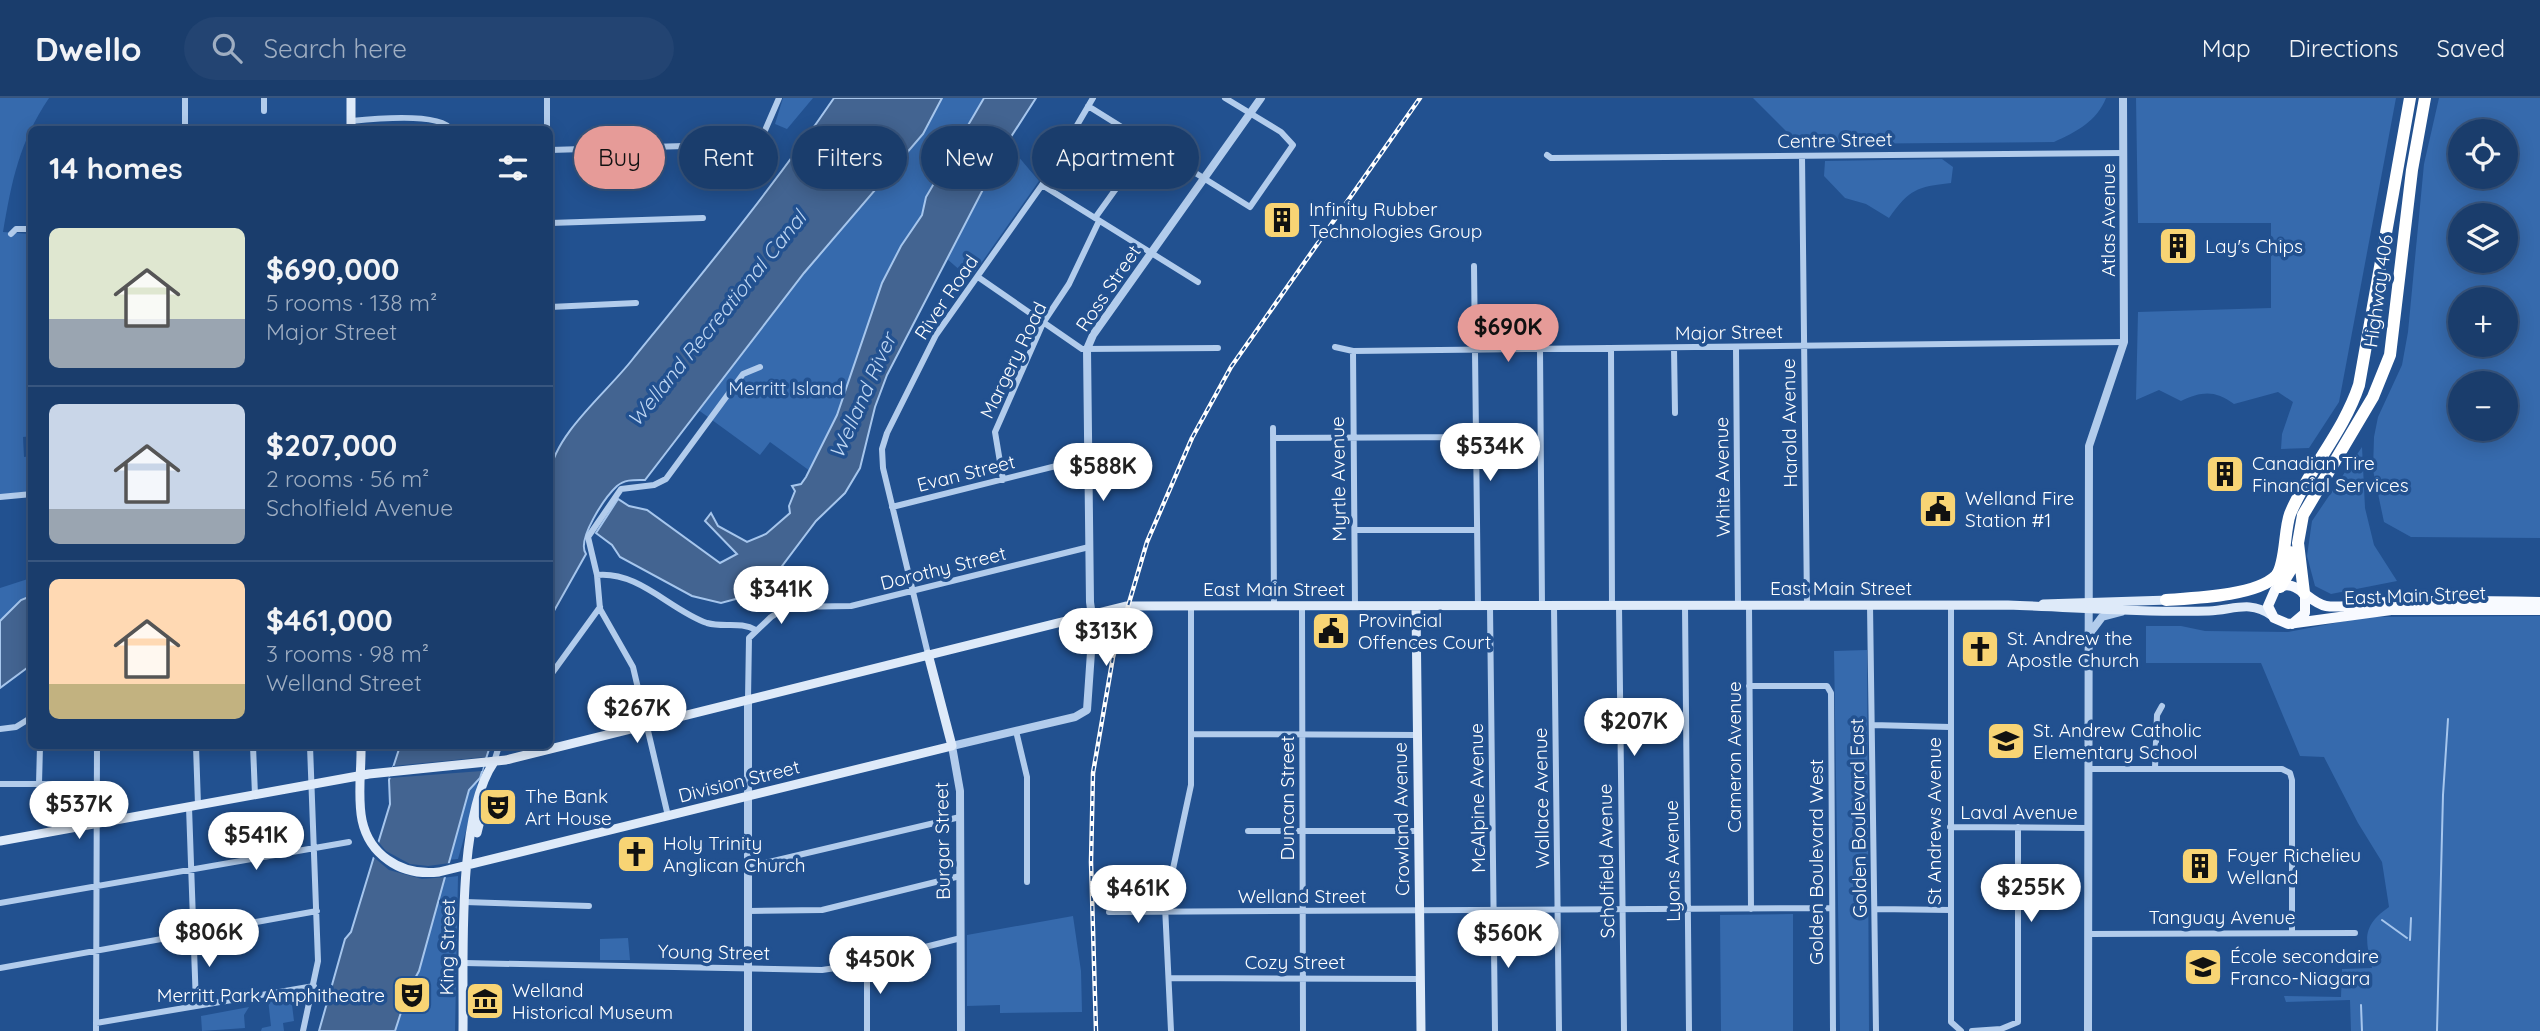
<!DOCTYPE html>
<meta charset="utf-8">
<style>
body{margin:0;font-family:Quicksand,sans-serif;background:#234472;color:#f1f3f6;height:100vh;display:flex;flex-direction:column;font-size:26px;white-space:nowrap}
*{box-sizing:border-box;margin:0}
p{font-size:23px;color:#9faec2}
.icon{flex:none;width:38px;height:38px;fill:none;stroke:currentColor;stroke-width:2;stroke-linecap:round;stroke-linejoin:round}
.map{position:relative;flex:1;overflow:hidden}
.details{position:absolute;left:28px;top:28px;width:525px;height:623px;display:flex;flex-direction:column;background:#1a3d6c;border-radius:10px;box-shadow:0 4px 18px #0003,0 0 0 2px #38567f}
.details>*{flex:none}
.guide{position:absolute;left:574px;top:28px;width:665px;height:63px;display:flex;gap:14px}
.fabs{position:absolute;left:2448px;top:21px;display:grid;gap:14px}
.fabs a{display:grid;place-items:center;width:70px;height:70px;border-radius:50%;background:#1a3d6c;box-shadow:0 4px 18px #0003,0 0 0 2px #38567f;font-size:35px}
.price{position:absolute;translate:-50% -60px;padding:0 16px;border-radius:24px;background:#fff;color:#222;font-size:23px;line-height:46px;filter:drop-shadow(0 2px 4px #0008)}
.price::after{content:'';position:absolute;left:50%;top:42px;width:21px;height:16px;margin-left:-10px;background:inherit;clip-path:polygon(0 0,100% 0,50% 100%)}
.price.on{background:#e69b98;color:#111}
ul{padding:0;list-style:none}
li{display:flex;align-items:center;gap:21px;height:175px;padding:0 21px}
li+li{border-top:2px solid #38567f}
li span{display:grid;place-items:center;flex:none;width:196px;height:140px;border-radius:10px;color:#555}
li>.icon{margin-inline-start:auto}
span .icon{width:84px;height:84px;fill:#fffc;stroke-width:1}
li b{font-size:30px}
h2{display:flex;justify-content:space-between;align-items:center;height:84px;padding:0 21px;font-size:30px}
.chip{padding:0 24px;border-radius:32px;background:#1a3d6c;box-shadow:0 4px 18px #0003,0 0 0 2px #38567f;font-size:24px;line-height:63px}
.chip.on{background:#e69b98;color:#111}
header{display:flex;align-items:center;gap:42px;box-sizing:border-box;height:98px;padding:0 35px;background:#1a3d6c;border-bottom:2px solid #38567f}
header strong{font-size:33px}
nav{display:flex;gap:38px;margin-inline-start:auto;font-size:24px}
.search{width:490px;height:63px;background:#234472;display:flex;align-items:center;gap:18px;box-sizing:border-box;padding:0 24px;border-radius:38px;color:#9faec2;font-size:26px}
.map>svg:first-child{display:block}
</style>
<header>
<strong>Dwello</strong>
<div class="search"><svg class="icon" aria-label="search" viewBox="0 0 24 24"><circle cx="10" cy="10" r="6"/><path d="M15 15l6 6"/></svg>Search here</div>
<nav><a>Map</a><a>Directions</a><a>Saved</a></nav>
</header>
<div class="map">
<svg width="2540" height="933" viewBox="0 0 2540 933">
<rect width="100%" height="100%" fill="#225190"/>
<path fill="#366aad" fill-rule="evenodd" d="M0 0H49C19 45 12 82 3 134L31 136 32 338 23 339 24 359 31 358V393L0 397Z
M783 0H813L787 31 775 26Z
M942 0H984L926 99 922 117 901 148 882 185 837 317 810 373 770 344 760 357 697 311 804 175 923 36Z
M1753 0H2106C2097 23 2076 34 2054 44L1823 46 1789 36Z
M2136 0H2396L2339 304 2309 350 2281 351 2282 336 2293 304 2278 294 2234 306C2215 292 2202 293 2181 303L2159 292 2136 302 2138 214 2271 210V125H2138Z
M2439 0H2540V440L2411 439 2384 424 2373 372 2374 339 2378 319 2402 267 2408 234 2424 66ZM2460 33H2506V79H2460ZM2460 117H2506V163H2460ZM2460 201H2506V247H2460ZM2460 285H2506V331H2460Z
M1007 45 1039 83 970 181 946 160Z
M1942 61 1953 69 1951 85C1916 89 1910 91 1889 120L1866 106 1845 100 1824 78 1825 63Z
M2362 349 2365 410 2374 447 2397 483 2331 496 2315 488 2307 458 2312 423Z
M31 480V498L21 503 0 523V490Z
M2540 518V933H2351L2350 902 2286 904 2284 898 2341 899 2342 871 2372 870C2365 840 2362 828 2389 809L2382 764 2358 725 2324 659 2300 658 2261 565H2146V528H2181L2205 533 2288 534 2366 519Z
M1867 552 1869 933H1840L1834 553Z
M476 685 479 687 458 761 447 762 469 692Z
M458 778 455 933H395C415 883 429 833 442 780Z
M1793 816V933H1721L1720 817Z
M1073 818 1081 873 1082 914 1000 915V907L967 908V837Z
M628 840 630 862H600V841Z
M288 897 291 899 294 923 283 925 284 933H261L262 930 271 928 268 901Z
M249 909 244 917 245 930 202 933 201 918Z"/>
<path fill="#436491" stroke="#a6c6ed" stroke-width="2" d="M834 0H942L923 36 804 175 645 382C635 382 625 381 617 388 605 399 576 442 586 456L550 520V375C555 336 606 295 632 262 701 177 772 91 834 0Z
M984 0H1036L1007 45 887 277 875 309 860 370 845 395 816 423 779 472 743 499 721 505 692 498 620 459 612 447 596 435 618 401 629 408 647 412 720 465 737 456 705 423 711 415 718 428 747 444 766 436 790 415 789 408 795 393 792 388 801 386 806 379 837 317 882 185 901 148 922 117 926 99Z
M31 498V567L0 590V523L21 502Z
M400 648H490L480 680 469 692 419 873 408 893 395 933H319L345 841 351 834 390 706 389 682Z"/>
<path fill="#225190" d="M485 659 482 673 389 680 393 668Z
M376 741 386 753 410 766 428 768 450 765 447 779 422 781 389 772 371 757Z"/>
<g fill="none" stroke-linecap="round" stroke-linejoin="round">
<path stroke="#a6c6ed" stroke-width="2" d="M2382 822 2407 840
M2410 842 2411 820
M2361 907 2362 933
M2437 933 2443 697 2448 621"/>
<path stroke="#b2ccec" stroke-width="6" d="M264 0V13
M547 0V32
M1088 8 1250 109 1293 47 1281 34 1225 0
M351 23C371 21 442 14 451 32
M185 32V0
M550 52 752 46 763 37 779 0
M1547 57 1551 60 2124 55
M1802 58 1807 507
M1042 87 1198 184
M1095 120 1148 46
M550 125 703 120
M11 136 16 131H32
M1474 168 1478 509
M978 179 1082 251 1218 250
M550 209 636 205
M1335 249 1353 253 2124 244
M1736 249 1738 507
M1674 250 1675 315
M1611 251 1612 508
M1540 252 1542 508
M1353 253 1355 509
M1273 330 1274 509
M1273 340 1476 339
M1003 382 995 334 1043 225 1069 186 1099 123
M0 399 32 396
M892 409 1088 360
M1355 432H1477
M597 477C639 473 670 512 707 525 724 530 740 523 756 532
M1749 507 1751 811
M1870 507 1876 933
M1554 508 1559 933
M1619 508 1624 933
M1685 508 1689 933
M1951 508V924L1961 933
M1302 509 1303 933
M1490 509 1495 933
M928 556 883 370 882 351 887 335 936 237 1042 87 1093 0
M550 578 600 509
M1749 588H1827L1831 595 1833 933
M748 601 749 540 771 519 787 509 851 508 1089 449
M1872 627 1950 629
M0 631 16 629 32 619
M1016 633 1027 679V784
M1191 636 1417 637
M196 648 198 707
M253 648 255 697
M494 664 499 648
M2155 670 2157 617 2162 608
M2089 671H2282L2290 675 2292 682V834
M0 686H96
M39 686 40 648
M189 709 196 907
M668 718 633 569 600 511 597 477 588 439 621 391 654 387 666 381 743 276 760 269
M1950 729 2088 730
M1248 733H1418
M748 769 960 719
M465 804 589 808
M0 805 349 744
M1876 811 1951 812
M748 813 822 812 960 778
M1109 814 1832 810
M2089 836 2355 835
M867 864V933
M464 865 822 872 849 868 961 840
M0 870 317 813
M1169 880 1421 881
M96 925 314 888
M96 933 97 648
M303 933 318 863 310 648
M1171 933 1165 808 1191 687V508
M1972 933 2001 931 2018 924V729"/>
<path stroke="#b2ccec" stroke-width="8" d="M2090 535 2102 519 2121 514
M748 933V601
M961 933 960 693 952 648 1075 619 1087 612 1093 525 1090 504 1087 251 1093 237 1261 0
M2088 933 2089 348 2124 244 2123 0"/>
<path stroke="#deeaf9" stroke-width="9" d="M351 0V32
M2043 506 2169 502
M1416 509 1421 933
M361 648C362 688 349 735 388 762 403 773 421 776 439 774L952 648 928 556
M477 735 486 698
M0 743 369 676 506 662 1126 508 2008 507C2075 509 2141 515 2209 513 2233 512 2250 502 2271 517
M463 933C464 864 456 719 494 664"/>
<path stroke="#f8faff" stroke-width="10" d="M2540 504C2488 503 2436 502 2385 504 2366 504 2344 511 2326 508 2308 505 2294 476 2275 492L2268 508 2274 520 2288 526 2391 512H2540
M2292 526 2305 515V497"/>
<path stroke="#fff" stroke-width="12" d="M2280 489 2291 471 2290 454
M2304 495 2298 445 2303 417 2373 299 2390 257 2412 72 2425 0
M2166 502C2194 500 2256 498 2276 478 2286 467 2284 432 2290 416 2309 370 2343 335 2359 287L2410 0"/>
<g stroke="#fff" stroke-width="4.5">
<path id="rail" d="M1096 933 1091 764 1093 675 1113 559 1147 444 1192 340 1231 269 1420 0"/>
</g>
<use href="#rail" stroke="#225190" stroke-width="2" stroke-dasharray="5" stroke-linecap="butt"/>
</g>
<defs>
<g id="building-square" transform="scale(2.0125)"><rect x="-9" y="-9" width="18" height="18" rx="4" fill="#f8d474" stroke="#225190"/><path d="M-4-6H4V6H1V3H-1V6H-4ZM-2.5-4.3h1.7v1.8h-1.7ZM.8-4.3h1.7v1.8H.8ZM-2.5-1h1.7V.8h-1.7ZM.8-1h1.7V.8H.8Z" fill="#111"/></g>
<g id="civic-square" transform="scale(2.0125)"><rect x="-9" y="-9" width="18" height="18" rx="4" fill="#f8d474" stroke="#225190"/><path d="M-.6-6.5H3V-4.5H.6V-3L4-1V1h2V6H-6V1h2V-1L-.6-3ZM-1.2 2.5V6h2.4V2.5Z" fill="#111"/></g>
<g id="church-square" transform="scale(2.0125)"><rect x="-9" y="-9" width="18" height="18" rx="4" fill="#f8d474" stroke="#225190"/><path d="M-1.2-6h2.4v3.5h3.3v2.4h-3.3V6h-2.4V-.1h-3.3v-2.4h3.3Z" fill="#111"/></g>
<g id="school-square" transform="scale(2.0125)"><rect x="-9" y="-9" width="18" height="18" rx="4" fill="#f8d474" stroke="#225190"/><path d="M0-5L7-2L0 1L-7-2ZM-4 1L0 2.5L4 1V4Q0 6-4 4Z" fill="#111"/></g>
<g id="theatre-square" transform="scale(2.0125)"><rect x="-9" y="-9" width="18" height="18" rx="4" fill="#f8d474" stroke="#225190"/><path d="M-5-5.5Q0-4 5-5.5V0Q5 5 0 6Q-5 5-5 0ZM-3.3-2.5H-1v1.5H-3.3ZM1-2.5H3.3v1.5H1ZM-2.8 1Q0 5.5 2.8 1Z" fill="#111"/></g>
<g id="museum-square" transform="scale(2.0125)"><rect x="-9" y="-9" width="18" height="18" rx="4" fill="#f8d474" stroke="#225190"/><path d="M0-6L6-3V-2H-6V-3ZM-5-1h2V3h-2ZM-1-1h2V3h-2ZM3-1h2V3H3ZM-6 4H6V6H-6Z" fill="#111"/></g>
</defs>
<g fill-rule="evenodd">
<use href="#building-square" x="1282" y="122"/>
<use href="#building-square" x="2178" y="148"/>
<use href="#building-square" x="2225" y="376"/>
<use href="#civic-square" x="1938" y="411"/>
<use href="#civic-square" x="1331" y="533"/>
<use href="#church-square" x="1980" y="551"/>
<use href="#school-square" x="2006" y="643"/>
<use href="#theatre-square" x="498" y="709"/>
<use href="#church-square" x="636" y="756"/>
<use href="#building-square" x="2200" y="768"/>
<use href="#school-square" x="2203" y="869"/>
<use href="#theatre-square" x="412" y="897"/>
<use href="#museum-square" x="485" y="903"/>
</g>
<g text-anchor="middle" stroke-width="7" stroke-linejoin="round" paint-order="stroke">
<g font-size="19" fill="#fff" stroke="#225190">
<text transform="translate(1835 42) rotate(-1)" y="7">Centre Street</text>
<text transform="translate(2108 122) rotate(-90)" y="7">Atlas Avenue</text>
<text transform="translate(1108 190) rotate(-56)" y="7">Ross Street</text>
<text transform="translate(2378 193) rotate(-82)" y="7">Highway 406</text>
<text transform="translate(946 199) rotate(-56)" y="7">River Road</text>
<text transform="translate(1729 234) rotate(-1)" y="7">Major Street</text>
<text transform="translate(1013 262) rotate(-64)" y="7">Margery Road</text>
<text transform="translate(1789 325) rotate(-91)" y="7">Harold Avenue</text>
<text transform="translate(966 375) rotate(-14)" y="7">Evan Street</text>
<text transform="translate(1722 379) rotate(-91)" y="7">White Avenue</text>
<text transform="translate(1338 381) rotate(-91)" y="7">Myrtle Avenue</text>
<text transform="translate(943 470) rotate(-14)" y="7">Dorothy Street</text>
<text x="1841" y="497">East Main Street</text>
<text x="1274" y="498">East Main Street</text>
<text transform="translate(2415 497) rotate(-2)" y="7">East Main Street</text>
<text transform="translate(1734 659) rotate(-90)" y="7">Cameron Avenue</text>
<text transform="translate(739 683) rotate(-14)" y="7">Division Street</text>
<text transform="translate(1287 700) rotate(-90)" y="7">Duncan Street</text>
<text transform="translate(1477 700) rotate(-91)" y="7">McAlpine Avenue</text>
<text transform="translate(1541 700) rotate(-91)" y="7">Wallace Avenue</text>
<text x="2019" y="721">Laval Avenue</text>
<text transform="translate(1858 720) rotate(-91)" y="7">Golden Boulevard East</text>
<text transform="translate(1401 721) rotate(-91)" y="7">Crowland Avenue</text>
<text transform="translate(1934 723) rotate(-90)" y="7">St Andrews Avenue</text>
<text transform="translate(942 743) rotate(-91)" y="7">Burgar Street</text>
<text transform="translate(1606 763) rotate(-91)" y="7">Scholfield Avenue</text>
<text transform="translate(1672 763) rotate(-91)" y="7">Lyons Avenue</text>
<text transform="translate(1816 764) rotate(-90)" y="7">Golden Boulevard West</text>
<text x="1302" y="805">Welland Street</text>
<text x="2222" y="826">Tanguay Avenue</text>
<text transform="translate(447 849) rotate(-89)" y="7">King Street</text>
<text transform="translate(714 854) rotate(1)" y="7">Young Street</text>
<text x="1295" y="871">Cozy Street</text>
</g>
<g font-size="19" fill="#fff" stroke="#225190" text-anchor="start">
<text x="1309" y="118">Infinity Rubber<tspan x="1309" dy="22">Technologies Group</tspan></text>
<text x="2205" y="155">Lay's Chips</text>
<text x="2252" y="372">Canadian Tire<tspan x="2252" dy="22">Financial Services</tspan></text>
<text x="1965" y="407">Welland Fire<tspan x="1965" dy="22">Station #1</tspan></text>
<text x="1358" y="529">Provincial<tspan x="1358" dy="22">Offences Court</tspan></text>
<text x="2007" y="547">St. Andrew the<tspan x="2007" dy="22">Apostle Church</tspan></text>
<text x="2033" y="639">St. Andrew Catholic<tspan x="2033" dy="22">Elementary School</tspan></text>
<text x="525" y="705">The Bank<tspan x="525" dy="22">Art House</tspan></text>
<text x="663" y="752">Holy Trinity<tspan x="663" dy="22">Anglican Church</tspan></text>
<text x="2227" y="764">Foyer Richelieu<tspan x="2227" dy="22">Welland</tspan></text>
<text x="2230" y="865">École secondaire<tspan x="2230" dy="22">Franco-Niagara</tspan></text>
<text x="512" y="899">Welland<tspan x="512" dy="22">Historical Museum</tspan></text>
<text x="385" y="904" text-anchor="end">Merritt Park Amphitheatre</text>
</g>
<g font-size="19" fill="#d8e6f9" stroke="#225190">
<text x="786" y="297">Merritt Island</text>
</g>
<g font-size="21" font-style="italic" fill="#bed6f3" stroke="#225190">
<text transform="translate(717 221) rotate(-51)" y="7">Welland Recreational Canal</text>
<text transform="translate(863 298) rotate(-66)" y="7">Welland River</text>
</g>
</g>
</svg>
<div class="fabs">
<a><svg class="icon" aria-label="locate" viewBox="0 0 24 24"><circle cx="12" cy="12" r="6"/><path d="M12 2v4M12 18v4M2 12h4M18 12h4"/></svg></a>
<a><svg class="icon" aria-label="layers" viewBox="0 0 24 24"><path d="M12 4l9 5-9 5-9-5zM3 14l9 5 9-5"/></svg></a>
<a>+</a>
<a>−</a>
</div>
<b class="price on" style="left:1508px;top:266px">$690K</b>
<b class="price" style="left:1490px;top:385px">$534K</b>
<b class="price" style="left:1103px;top:405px">$588K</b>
<b class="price" style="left:781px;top:528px">$341K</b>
<b class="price" style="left:1106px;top:570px">$313K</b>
<b class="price" style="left:637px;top:647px">$267K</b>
<b class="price" style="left:1634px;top:660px">$207K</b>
<b class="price" style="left:79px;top:743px">$537K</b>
<b class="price" style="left:256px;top:774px">$541K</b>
<b class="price" style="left:2031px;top:826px">$255K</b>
<b class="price" style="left:1138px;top:827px">$461K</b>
<b class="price" style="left:209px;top:871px">$806K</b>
<b class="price" style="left:1508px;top:872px">$560K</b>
<b class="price" style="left:880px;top:898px">$450K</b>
<div class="guide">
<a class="chip on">Buy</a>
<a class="chip">Rent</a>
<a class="chip">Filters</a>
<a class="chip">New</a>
<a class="chip">Apartment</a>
</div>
<section class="details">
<h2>14 homes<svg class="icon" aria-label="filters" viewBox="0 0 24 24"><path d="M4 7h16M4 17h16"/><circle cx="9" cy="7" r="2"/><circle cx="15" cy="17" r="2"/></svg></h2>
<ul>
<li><span style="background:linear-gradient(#dfe7d0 65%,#9aa5b1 0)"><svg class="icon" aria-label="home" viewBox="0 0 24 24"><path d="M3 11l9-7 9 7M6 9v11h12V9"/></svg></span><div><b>$690,000</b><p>5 rooms · 138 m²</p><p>Major Street</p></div></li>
<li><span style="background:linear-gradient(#c9d6e8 75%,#9aa5b1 0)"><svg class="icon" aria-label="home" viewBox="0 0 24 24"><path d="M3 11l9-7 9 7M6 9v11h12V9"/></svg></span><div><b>$207,000</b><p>2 rooms · 56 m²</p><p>Scholfield Avenue</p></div></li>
<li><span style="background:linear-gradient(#ffd9b3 75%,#c2b280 0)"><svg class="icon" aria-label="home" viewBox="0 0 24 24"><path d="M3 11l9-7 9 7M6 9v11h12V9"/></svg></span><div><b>$461,000</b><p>3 rooms · 98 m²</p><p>Welland Street</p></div></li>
</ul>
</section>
</div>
